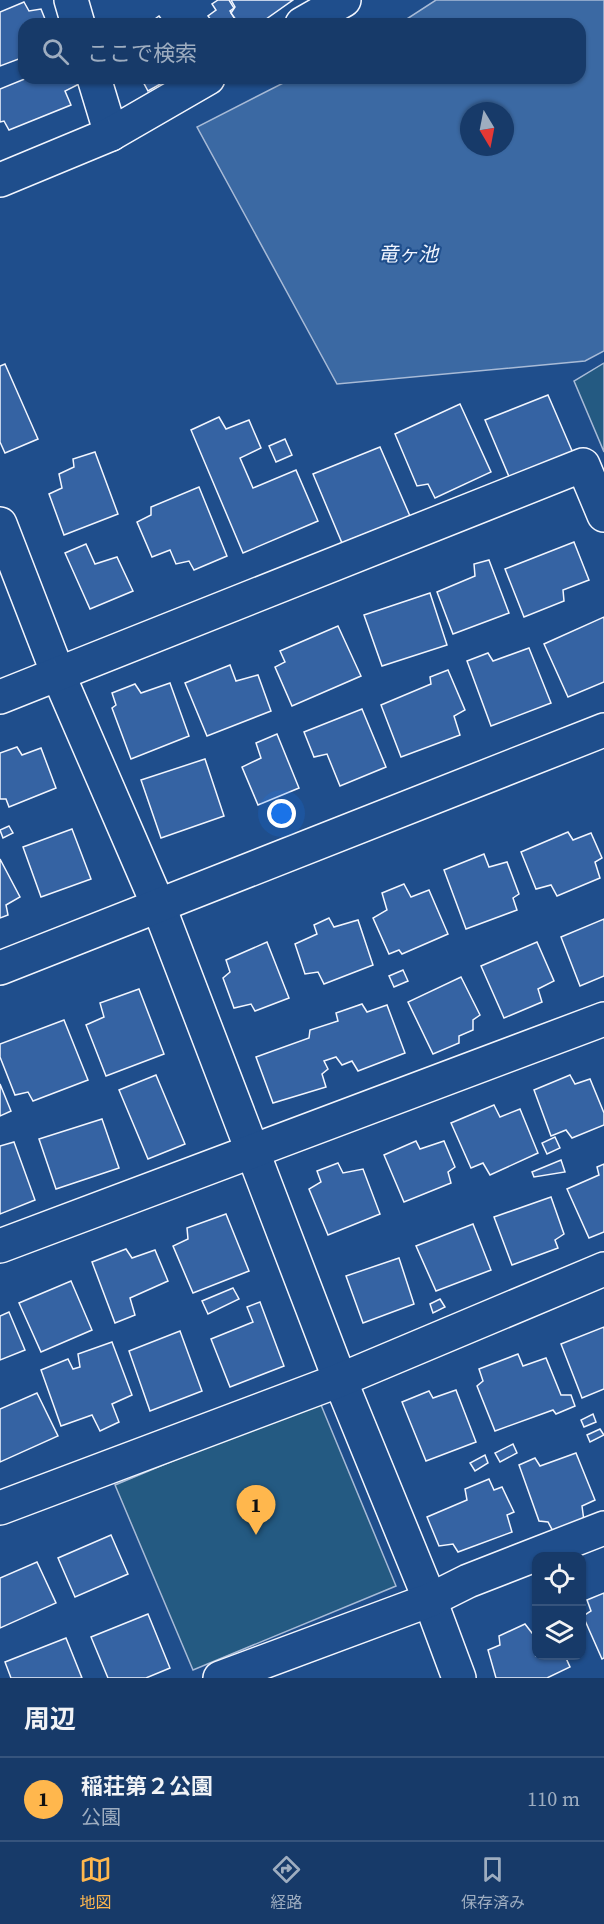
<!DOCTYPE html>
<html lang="ja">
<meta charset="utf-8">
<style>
:root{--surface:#173a69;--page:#244571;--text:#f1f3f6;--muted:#9eadc0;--line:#36547d;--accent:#ffb74d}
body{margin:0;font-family:"Source Serif 4","Noto Sans JP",serif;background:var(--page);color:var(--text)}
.controls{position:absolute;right:18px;bottom:18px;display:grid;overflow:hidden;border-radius:12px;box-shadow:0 2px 4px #0004}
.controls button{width:54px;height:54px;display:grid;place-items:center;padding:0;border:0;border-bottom:2px solid var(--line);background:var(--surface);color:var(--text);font:30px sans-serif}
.compass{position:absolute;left:460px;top:102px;width:54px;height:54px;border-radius:50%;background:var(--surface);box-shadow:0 2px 4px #0004;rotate:170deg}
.you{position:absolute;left:282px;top:814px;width:21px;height:21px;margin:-15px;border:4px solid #fff;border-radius:50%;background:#1a73e8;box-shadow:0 0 0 9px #1a73e833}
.badge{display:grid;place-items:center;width:39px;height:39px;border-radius:50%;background:var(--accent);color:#111;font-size:20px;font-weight:700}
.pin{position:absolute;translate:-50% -50px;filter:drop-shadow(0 2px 3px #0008)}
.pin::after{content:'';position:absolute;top:32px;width:21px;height:18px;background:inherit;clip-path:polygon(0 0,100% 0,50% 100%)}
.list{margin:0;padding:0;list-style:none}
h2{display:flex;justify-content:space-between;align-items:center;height:78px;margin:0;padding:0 24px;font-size:26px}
h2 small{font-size:20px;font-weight:400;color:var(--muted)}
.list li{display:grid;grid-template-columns:39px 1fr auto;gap:18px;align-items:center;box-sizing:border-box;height:84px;padding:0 24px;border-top:2px solid var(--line)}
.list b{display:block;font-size:22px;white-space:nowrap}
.list p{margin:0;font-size:20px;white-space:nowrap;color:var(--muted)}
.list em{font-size:20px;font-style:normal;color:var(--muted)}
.icon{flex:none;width:33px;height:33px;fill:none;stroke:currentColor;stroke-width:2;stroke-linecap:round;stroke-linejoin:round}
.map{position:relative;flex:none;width:604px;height:1678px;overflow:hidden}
.search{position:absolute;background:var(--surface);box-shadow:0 2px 4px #0004;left:18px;right:18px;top:18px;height:66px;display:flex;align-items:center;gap:15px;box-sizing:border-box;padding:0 21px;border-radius:18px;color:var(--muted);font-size:22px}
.sheet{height:162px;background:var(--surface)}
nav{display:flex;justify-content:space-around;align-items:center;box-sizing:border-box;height:84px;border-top:2px solid var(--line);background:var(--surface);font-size:16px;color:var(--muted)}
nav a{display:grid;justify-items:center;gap:3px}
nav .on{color:var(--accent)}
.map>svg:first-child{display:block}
</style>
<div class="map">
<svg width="604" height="1678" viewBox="0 0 604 1678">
<rect width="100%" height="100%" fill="#1f4e8c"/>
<!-- green -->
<g fill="#245a82" stroke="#a8bbd7" stroke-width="1.5">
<polygon points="604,363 604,452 574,381"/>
<polygon points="319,1400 396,1586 193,1670 115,1485"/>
</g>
<!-- water -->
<path fill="#3b69a3" stroke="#a8bbd7" stroke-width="1.5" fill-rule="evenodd" d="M436 0H604V351L585 361 337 384 197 127 293 78H580V24H399ZM469 111H505V147H469Z"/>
<!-- building -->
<g fill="#3563a3" stroke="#f2f6ff" stroke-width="1.5">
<polygon points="218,0 229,0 234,8 230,11 238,24 214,24 208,16 216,10 212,4"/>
<polygon points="231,0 293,0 259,24 239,24 231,13 235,7"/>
<polygon points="24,2 29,11 41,9 47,24 24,24 24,57 0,66 0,12"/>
<polygon points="159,16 165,24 148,24"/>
<polygon points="27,78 77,78 79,84 65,91 71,105 9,130 4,121 0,122 0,89"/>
<polygon points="141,78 171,78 148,91"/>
<polygon points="5,364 38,439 5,453 0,442 0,366"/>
<polygon points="548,395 573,453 510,479 485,420"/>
<polygon points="460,404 491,472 435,498 428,484 417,486 395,434"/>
<polygon points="219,417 226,429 249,420 261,448 240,458 253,488 296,470 318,521 243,553 191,430"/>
<polygon points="285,439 292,455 276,462 269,446"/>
<polygon points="380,447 410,516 342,543 313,474"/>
<polygon points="95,452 118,514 64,535 49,494 62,488 59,474 74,467 73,459"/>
<polygon points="199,487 227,556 194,570 189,561 176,564 170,550 152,557 137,522 151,515 151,507"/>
<polygon points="574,542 589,580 563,590 564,601 524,617 505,569"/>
<polygon points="86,544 95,564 117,557 133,591 90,609 65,553"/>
<polygon points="489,560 509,613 453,634 437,592 475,576 474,564"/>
<polygon points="430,593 447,645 382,666 364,615"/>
<polygon points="604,617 604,682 568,697 544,644"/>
<polygon points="338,626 361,676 292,706 275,667 285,662 280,651"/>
<polygon points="529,648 551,703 491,726 467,661 488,653 493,661"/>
<polygon points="230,665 236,681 258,675 271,711 207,736 185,683"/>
<polygon points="448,670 465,710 454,716 460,735 401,757 381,705 431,684 430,677"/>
<polygon points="170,683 189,736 131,759 112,708 116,705 112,693 135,684 141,693"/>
<polygon points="362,709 386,767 340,786 327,754 314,757 304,732"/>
<polygon points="277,734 299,788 258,805 242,767 261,758 256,743"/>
<polygon points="17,747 22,755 41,748 56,788 9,807 6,799 0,799 0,753"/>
<polygon points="205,759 224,816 161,838 141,780"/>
<polygon points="9,826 13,833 3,838 0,830"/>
<polygon points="72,829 91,879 41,897 23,847"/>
<polygon points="568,832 573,840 591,833 602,858 595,862 600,878 557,896 551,885 536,889 521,852"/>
<polygon points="484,854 489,867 507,862 519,894 513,898 517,910 466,929 444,870"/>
<polygon points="0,859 20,897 6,905 8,915 0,918"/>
<polygon points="404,884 411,897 429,890 448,934 402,954 399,950 389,954 373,918 387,910 382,893"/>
<polygon points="329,918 334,927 358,920 373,965 324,984 318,972 305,974 295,944 317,934 314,925"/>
<polygon points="604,919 604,976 580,986 561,937"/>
<polygon points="267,942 289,998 255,1011 251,1004 234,1008 223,978 230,972 226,960"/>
<polygon points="537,942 554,981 538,989 542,1002 504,1018 481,966"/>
<polygon points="403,970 408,981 394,987 389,976"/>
<polygon points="461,977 480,1015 473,1020 473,1030 459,1036 459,1043 433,1054 408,1002"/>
<polygon points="139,989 164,1054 106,1076 86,1025 104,1017 100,1003"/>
<polygon points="362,1004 367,1012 387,1005 405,1053 358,1071 352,1061 342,1065 336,1057 324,1061 328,1069 322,1074 326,1087 273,1103 256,1057 309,1038 310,1030 338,1021 336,1013"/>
<polygon points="64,1020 88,1080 33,1101 28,1092 15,1095 0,1057 0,1044"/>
<polygon points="156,1075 185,1144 148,1159 119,1090"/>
<polygon points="570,1075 575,1084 590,1079 604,1113 604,1125 572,1138 566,1130 551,1136 534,1090"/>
<polygon points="0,1084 11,1111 0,1116"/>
<polygon points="494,1105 500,1117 520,1109 538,1153 490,1175 483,1163 471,1168 451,1123"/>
<polygon points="102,1119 119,1168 56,1189 39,1139"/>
<polygon points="555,1137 560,1148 547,1154 542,1143"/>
<polygon points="416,1141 420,1149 444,1141 455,1167 448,1172 451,1183 404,1202 384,1155"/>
<polygon points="14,1142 35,1200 0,1214 0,1146"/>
<polygon points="561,1160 565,1172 534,1177 532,1172"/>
<polygon points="338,1163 343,1173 363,1169 380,1214 328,1235 309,1189 321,1182 317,1171"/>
<polygon points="604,1164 604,1232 589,1238 567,1189 599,1175 597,1167"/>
<polygon points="551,1197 564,1234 555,1240 558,1248 512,1265 494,1217"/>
<polygon points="226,1214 249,1271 193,1293 173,1246 188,1239 187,1228"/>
<polygon points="473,1224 491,1270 436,1291 416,1246"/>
<polygon points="126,1249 132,1258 155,1250 168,1281 130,1298 135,1315 115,1323 92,1262"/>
<polygon points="399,1258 414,1304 363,1323 346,1276"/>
<polygon points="71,1281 92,1330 41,1352 19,1303"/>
<polygon points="233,1288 239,1299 208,1314 202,1301"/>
<polygon points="440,1299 445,1307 433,1313 430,1304"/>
<polygon points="260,1302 284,1366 230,1387 211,1339 253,1322 247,1307"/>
<polygon points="9,1312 25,1350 0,1360 0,1316"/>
<polygon points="604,1327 604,1389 582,1398 561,1344"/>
<polygon points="180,1331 202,1391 150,1411 129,1351"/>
<polygon points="112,1342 132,1395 112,1404 119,1422 100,1431 92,1415 61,1426 41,1370 68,1359 73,1369 80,1367 78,1354"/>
<polygon points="518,1354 523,1366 546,1358 561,1395 571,1395 575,1406 556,1414 553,1410 495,1431 477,1386 483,1381 479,1369"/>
<polygon points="456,1390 476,1442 426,1461 402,1402 429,1391 433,1398"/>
<polygon points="37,1393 58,1436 0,1462 0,1409"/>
<polygon points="593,1414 596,1422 584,1427 581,1420"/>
<polygon points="600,1429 604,1435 590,1442 587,1435"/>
<polygon points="513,1444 517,1453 500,1462 495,1453"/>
<polygon points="576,1453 595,1500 582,1506 584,1521 554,1533 548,1522 539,1521 519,1465 535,1458 540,1466"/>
<polygon points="485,1455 488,1463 475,1471 470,1463"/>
<polygon points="489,1479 494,1490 502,1487 514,1512 507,1515 512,1532 458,1552 453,1544 439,1546 427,1517 467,1500 465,1489"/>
<polygon points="111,1535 128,1574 75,1597 58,1558"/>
<polygon points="37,1562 56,1603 0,1628 0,1578"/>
<polygon points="604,1593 604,1658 602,1659 583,1616 591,1611 587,1600"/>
<polygon points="148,1614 170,1668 146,1678 108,1678 91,1637"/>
<polygon points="525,1624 532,1633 536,1631 536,1656 565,1656 570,1667 547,1678 496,1678 488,1650 500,1645 499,1636"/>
<polygon points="66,1638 82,1678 11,1678 5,1662"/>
</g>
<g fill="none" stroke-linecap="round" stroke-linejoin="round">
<defs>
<g id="minor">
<polyline points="71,0 78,24"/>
<polyline points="302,24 344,0"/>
<polyline points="94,78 111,134"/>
<polyline points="0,180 111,134 208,78"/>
<polyline points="0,524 58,674 159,907 340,1380 430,1600 459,1678"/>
<polyline points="0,697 583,465 604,515"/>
<polyline points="0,968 604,730"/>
<polyline points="0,1246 604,1019"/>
<polyline points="0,1508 340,1380 604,1269"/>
<polyline points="220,1678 430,1600 468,1581 604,1528"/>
</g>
</defs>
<!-- minor casing -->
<use href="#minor" stroke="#f2f6ff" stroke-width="36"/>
<!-- minor -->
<use href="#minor" stroke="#1f4e8c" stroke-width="33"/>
</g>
<g text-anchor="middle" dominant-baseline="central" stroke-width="4.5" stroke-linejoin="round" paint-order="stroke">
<!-- water labels -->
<g font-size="20" font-style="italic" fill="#f2f6ff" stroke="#1f4e8c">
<text x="408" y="254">竜ヶ池</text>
</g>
</g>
</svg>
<div class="controls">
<button><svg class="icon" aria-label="locate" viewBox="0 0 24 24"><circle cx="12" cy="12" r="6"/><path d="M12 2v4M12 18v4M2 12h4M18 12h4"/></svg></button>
<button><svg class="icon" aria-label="layers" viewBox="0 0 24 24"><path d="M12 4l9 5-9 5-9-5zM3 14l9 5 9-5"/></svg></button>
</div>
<svg class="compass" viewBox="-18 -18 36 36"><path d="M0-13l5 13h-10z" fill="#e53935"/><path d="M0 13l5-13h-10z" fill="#9eadc0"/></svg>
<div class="you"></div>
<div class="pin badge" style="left:256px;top:1535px">1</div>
<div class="search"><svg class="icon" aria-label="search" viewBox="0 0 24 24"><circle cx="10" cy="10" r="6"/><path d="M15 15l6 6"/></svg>ここで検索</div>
</div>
<section class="sheet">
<h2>周辺<small></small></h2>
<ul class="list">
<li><span class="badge">1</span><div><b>稲荘第２公園</b><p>公園</p></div><em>110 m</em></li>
</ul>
</section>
<nav>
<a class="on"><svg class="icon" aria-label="map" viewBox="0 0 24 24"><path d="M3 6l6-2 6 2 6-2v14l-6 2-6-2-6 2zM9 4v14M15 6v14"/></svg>地図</a>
<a><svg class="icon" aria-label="directions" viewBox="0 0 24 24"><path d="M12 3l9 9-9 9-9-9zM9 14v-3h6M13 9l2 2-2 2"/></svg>経路</a>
<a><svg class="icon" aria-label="saved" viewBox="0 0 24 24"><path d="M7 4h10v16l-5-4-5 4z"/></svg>保存済み</a>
</nav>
